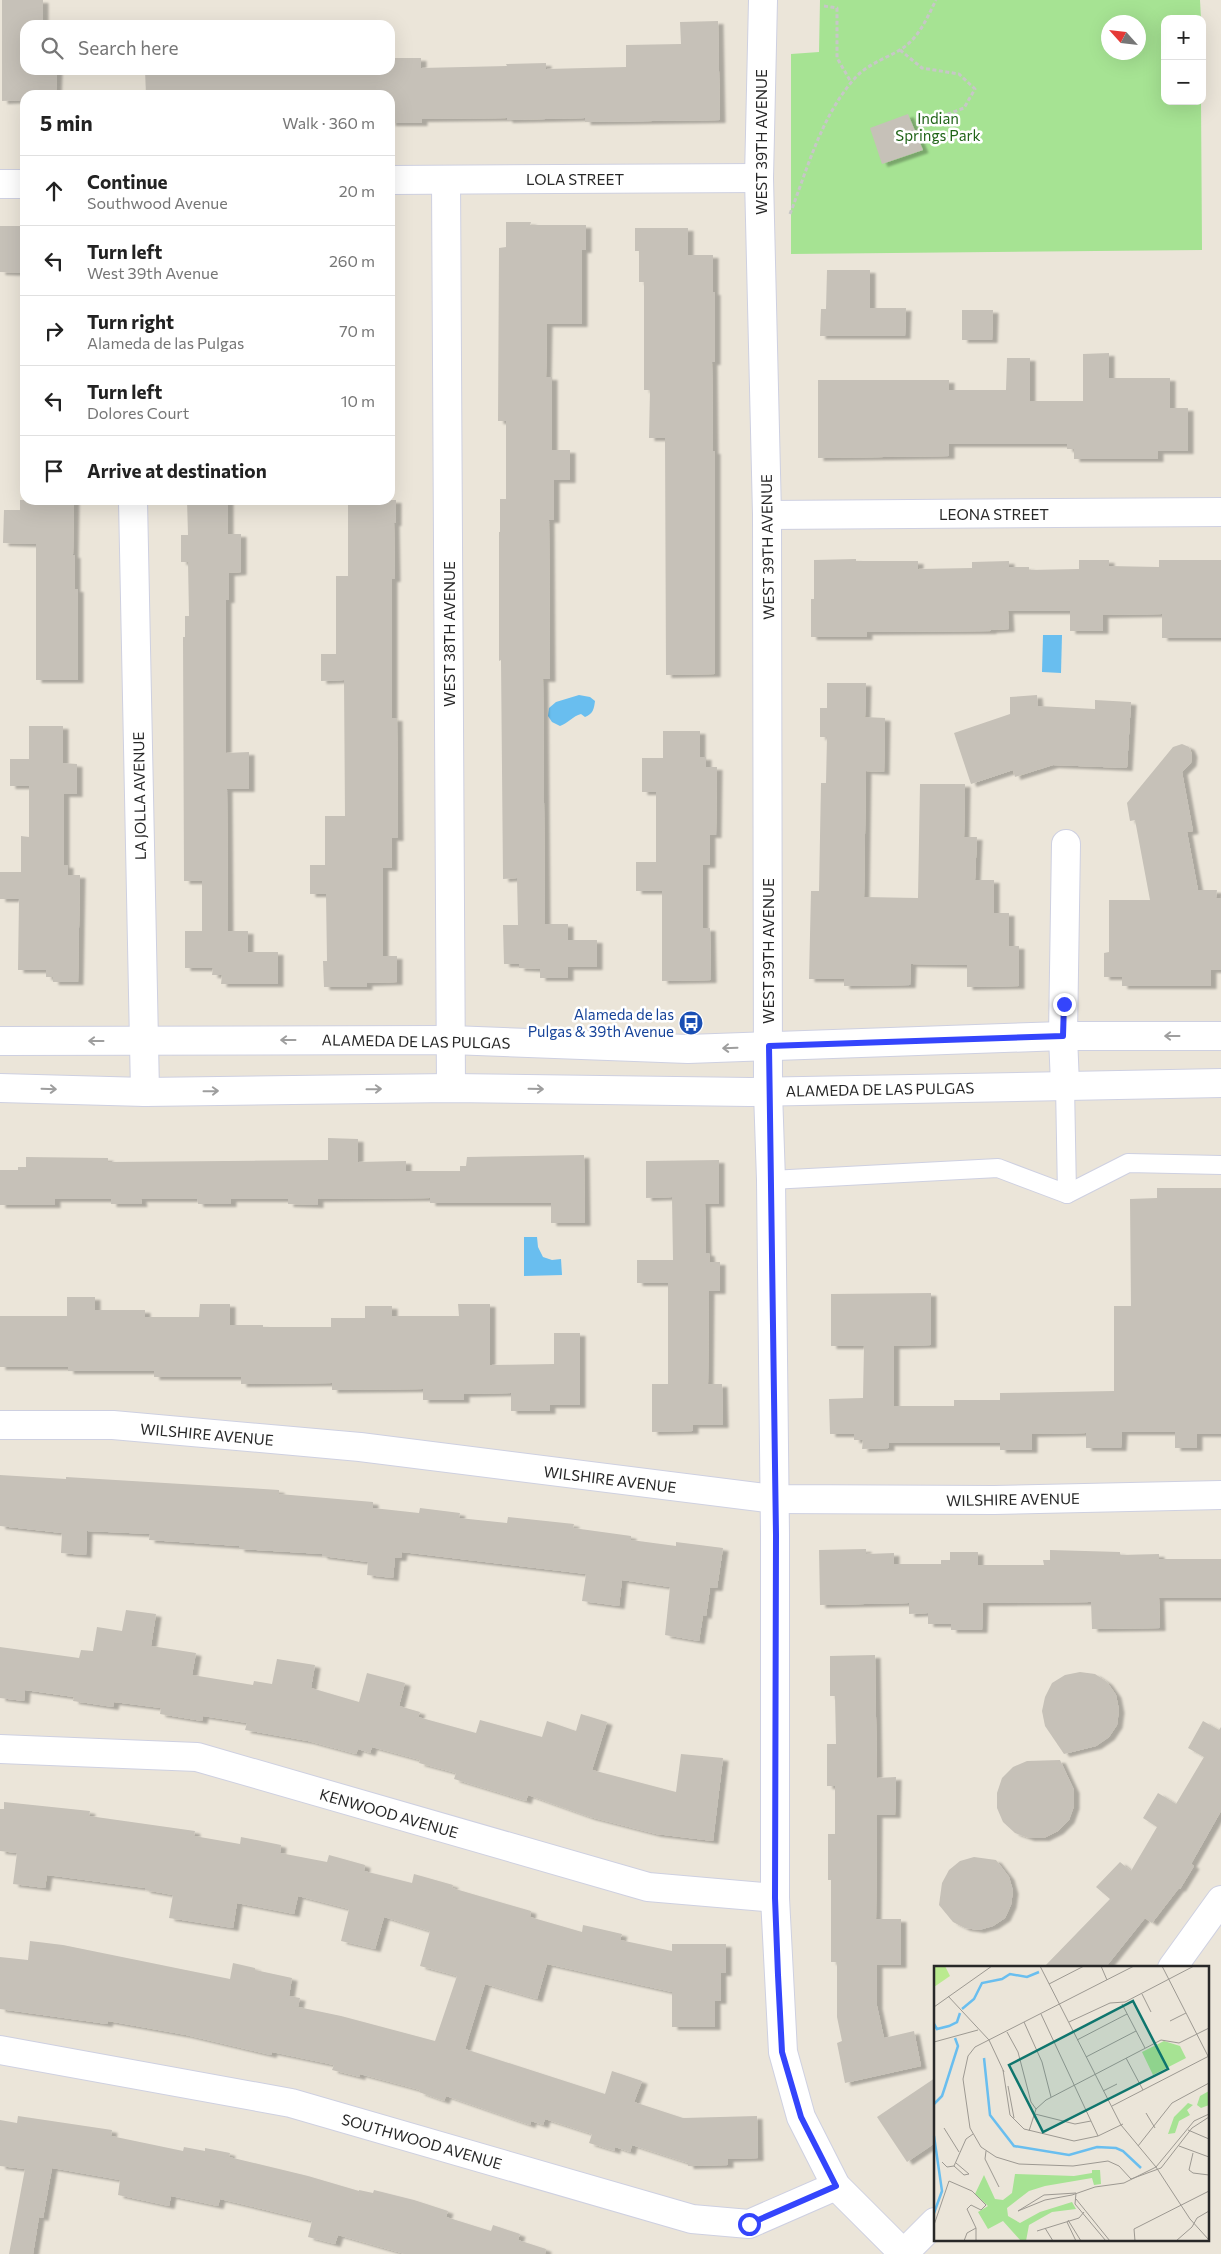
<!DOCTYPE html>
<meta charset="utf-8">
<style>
:root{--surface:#fff;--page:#f6f6f6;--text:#222;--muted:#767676;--line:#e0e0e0}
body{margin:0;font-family:Commissioner,sans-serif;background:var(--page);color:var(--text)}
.controls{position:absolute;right:15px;top:15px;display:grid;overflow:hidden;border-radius:10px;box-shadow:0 5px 20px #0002}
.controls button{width:45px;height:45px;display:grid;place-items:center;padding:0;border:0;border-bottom:1px solid var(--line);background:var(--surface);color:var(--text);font:25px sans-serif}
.compass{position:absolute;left:1101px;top:15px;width:45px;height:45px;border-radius:50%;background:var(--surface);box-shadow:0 5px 20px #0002;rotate:297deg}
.stop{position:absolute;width:15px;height:15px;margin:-11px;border:4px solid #3445fc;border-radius:50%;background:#fff}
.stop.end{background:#3445fc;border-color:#fff;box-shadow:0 1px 5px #0008}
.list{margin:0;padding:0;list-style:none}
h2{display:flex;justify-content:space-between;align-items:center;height:65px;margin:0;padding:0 20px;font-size:21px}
h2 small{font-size:16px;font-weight:400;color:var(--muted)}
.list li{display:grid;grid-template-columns:32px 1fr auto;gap:15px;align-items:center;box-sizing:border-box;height:70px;padding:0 20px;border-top:1px solid var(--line)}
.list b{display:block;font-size:19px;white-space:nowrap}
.list p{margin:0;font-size:16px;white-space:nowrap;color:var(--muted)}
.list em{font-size:16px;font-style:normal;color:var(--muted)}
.icon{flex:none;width:28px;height:28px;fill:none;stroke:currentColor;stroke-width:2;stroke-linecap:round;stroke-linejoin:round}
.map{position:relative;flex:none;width:1221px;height:2254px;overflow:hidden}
.search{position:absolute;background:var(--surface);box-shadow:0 5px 20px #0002;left:20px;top:20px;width:375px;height:55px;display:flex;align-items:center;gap:12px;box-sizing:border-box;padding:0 18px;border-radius:15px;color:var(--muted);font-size:19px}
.panel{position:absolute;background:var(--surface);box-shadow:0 5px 20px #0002;left:20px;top:90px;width:375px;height:415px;border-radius:15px}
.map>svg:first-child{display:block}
</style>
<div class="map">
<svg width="1221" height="2254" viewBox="0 0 1221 2254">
<defs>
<filter id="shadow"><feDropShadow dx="5.5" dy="3" stdDeviation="1" flood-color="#0004"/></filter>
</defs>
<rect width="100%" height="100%" fill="#ebe5d9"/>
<!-- green -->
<path fill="#a6e393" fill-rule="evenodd" d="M820 0H1200L1201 19H1165V101H1201L1202 250 791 254V54L819 52ZM1108 22H1138V52H1108Z"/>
<!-- water -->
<g fill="#69beef">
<polygon points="1043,635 1062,635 1061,673 1042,672"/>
<path d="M579 695 590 697 595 701C594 709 593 714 585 717L581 714C573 716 568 723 560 726L552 722 548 716 549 708 556 702Z"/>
<polygon points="524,1237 537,1237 538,1247 543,1257 552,1260 561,1259 562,1275 524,1276"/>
</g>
<!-- building -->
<g fill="#c6c1b8" filter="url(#shadow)">
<polygon points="2,0 43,0 43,25 25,25 25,70 57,70 56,95 25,95 25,100 2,101"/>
<polygon points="718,21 720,120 585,122 585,118 507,120 507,118 422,119 422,123 390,123 390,95 146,95 145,70 390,70 390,58 421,58 421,68 507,66 506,64 546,63 546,69 626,67 626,45 681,44 680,22"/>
<polygon points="908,114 923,150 882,164 870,128"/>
<polygon points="506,222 531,222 530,225 586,225 586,250 582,250 582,324 547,324 546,377 552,377 552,450 570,450 570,480 554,480 554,520 549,520 550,679 543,679 545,924 568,924 568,940 597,940 597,967 568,967 568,978 540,978 540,969 519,968 519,964 504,964 503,925 518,925 517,878 503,879 501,660 499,661 499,532 500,532 500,499 506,499 506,421 498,421 499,248 506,247"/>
<polygon points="0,226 25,226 25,273 0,272"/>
<polygon points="635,228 688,228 688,255 713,255 713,292 715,292 715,362 712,362 713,451 715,451 715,674 666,675 665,438 649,438 650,390 644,390 644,282 639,282 639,251 635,251"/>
<polygon points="827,270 870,270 870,308 906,308 905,336 820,336 821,309 826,309"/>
<polygon points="962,310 993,310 992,340 962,340"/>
<polygon points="1109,353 1109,378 1170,378 1170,408 1188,408 1188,451 1158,451 1158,459 1074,459 1074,449 1067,449 1067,444 949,444 949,456 818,458 818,380 949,380 949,390 1006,390 1007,358 1030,358 1030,401 1083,401 1083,354"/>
<polygon points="20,500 74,500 73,555 75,555 75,589 78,589 78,680 36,680 36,544 3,543 4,510 20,510"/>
<polygon points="187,500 228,500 228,534 241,534 241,572 229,573 229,600 226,600 226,753 249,752 249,789 227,789 228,931 248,931 248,952 278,952 278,984 221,984 222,975 212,975 213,968 185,968 185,931 202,931 202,881 184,881 183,637 185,637 185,616 189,616 188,562 181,562 181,535 188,535"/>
<polygon points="348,500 396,500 396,523 394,523 395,579 392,579 392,718 397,718 398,838 392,838 392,868 383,868 383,956 397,956 397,982 367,983 367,987 324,987 323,961 327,961 326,894 310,894 310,865 325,865 325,816 345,816 344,680 321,681 321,654 336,654 336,576 348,576"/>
<polygon points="856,559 856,561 918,561 918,569 972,568 972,562 1009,561 1009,567 1029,567 1029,570 1079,569 1079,560 1109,560 1109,566 1159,567 1159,560 1221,560 1221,638 1162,638 1162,614 1103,615 1103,631 1070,631 1070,611 1008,611 1009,629 991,630 991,631 867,632 867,637 811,637 811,599 814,599 814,560"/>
<polygon points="827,683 866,683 865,717 885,718 884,772 866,771 864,897 918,898 920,784 965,784 964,837 977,837 975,880 994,880 994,913 1009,913 1009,946 1019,946 1019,986 967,987 967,965 911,964 910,985 844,986 844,979 809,979 811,891 819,891 821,783 826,783 827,737 820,737 820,708 827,708"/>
<polygon points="1037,695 1038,706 1095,709 1095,700 1131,702 1127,768 1053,765 1015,777 1013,770 971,784 954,733 1010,714 1010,697"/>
<polygon points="29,726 63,726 63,763 77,764 77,794 64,794 64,865 68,865 68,875 80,875 78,982 53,982 53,977 46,977 46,970 18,970 19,899 0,899 0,872 21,872 21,836 29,837 29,786 10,786 10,759 29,759"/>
<polygon points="663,731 700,731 700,757 706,757 706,767 717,767 716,835 710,835 710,865 703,865 703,928 710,928 711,980 662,981 662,891 636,891 636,862 656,862 656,792 642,792 642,758 663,758"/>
<polygon points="1182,744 1189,747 1192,754 1191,763 1182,772 1193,831 1187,832 1198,890 1217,890 1216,898 1221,898 1221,970 1211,970 1211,986 1122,986 1122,977 1104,977 1104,953 1109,952 1109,900 1150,900 1135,820 1130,821 1127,803 1173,747"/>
<polygon points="328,1138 358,1139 358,1162 406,1161 406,1171 460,1171 460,1166 466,1166 467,1157 584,1155 585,1223 551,1223 551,1203 430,1203 430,1198 318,1199 318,1205 288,1204 288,1199 231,1199 231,1204 198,1204 197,1199 141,1199 142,1204 111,1204 111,1199 55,1199 55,1205 0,1205 0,1170 18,1170 18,1167 26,1167 26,1157 108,1158 108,1162 328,1160"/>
<polygon points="719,1160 719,1204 705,1204 706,1253 709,1253 710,1262 720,1262 720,1291 709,1291 708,1384 722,1384 723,1425 693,1425 693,1431 652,1432 652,1384 668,1384 668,1283 637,1283 637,1260 673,1260 672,1197 646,1198 646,1161"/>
<polygon points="1157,1188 1221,1188 1221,1434 1197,1434 1197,1448 1175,1448 1175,1432 1122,1432 1121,1448 1086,1448 1086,1433 1032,1434 1032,1450 1000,1450 1000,1443 889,1443 889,1448 862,1449 863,1440 854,1440 854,1434 830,1434 829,1399 863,1398 864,1346 831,1346 831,1294 931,1293 931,1345 894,1346 894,1406 954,1406 954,1400 1000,1400 1000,1393 1114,1391 1114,1306 1131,1306 1130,1199 1157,1198"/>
<polygon points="67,1297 95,1297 95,1310 145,1310 145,1317 199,1317 200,1304 230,1304 230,1325 263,1325 263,1327 331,1327 331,1318 365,1318 365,1306 392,1306 392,1316 459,1316 458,1304 490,1304 490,1365 554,1364 554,1333 580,1333 580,1405 550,1405 550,1411 511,1411 511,1393 464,1394 464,1400 423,1400 423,1389 332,1390 332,1383 241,1384 241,1377 154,1377 154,1371 68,1371 68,1367 0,1367 0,1316 67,1316"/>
<polygon points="0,1475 66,1479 66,1477 279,1490 279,1494 373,1502 373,1508 419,1513 420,1508 460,1513 459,1518 507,1523 508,1517 574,1524 573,1528 631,1536 631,1540 676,1546 676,1542 723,1548 717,1588 710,1588 706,1616 703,1615 699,1641 665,1635 670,1587 622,1580 619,1606 582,1601 586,1574 402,1552 401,1558 395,1558 393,1578 367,1575 368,1562 322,1556 322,1554 239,1549 239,1546 149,1540 150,1534 87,1531 86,1555 61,1553 62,1533 0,1526"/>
<polygon points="866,1549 866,1554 894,1553 894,1564 941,1564 941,1560 950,1560 950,1552 978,1552 978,1565 1044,1565 1043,1560 1050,1560 1050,1550 1120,1552 1120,1555 1159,1554 1159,1559 1221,1559 1221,1598 1159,1598 1160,1628 1092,1629 1091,1602 983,1603 982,1630 951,1630 951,1624 928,1624 928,1613 909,1614 909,1603 820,1605 819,1550"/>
<polygon points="126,1610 156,1614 151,1646 196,1653 192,1675 253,1685 254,1681 272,1684 277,1659 315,1665 311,1688 359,1702 367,1673 405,1683 399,1706 420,1712 418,1717 476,1733 480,1720 542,1737 547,1721 576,1731 581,1714 607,1722 592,1770 676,1792 681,1754 723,1758 713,1841 656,1834 590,1817 528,1795 526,1801 454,1779 456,1773 419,1763 420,1760 372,1747 370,1753 358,1749 356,1754 308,1741 245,1730 247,1723 203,1716 202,1721 160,1714 161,1708 114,1702 113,1707 73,1701 74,1697 25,1690 24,1701 0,1698 0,1647 79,1658 81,1650 93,1651 97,1627 122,1631"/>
<polygon points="875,1655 877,1778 896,1777 895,1815 877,1815 876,1919 901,1919 901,1965 877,1965 877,2006 884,2038 914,2031 921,2066 845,2083 837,2043 842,2041 837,2017 837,1962 831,1962 831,1880 828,1880 828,1834 835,1834 835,1786 827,1786 827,1744 836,1744 835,1696 830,1696 830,1656"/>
<polygon points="1080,1672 1095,1674 1107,1682 1116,1695 1119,1710 1117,1725 1109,1737 1096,1746 1064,1754 1045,1726 1042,1711 1045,1697 1052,1683 1065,1675"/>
<polygon points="1203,1721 1219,1730 1221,1727 1221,1811 1191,1864 1194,1866 1180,1889 1179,1888 1152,1923 1145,1918 1105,1968 1043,1968 1110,1899 1096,1887 1120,1862 1131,1871 1157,1827 1143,1818 1158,1793 1176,1804 1204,1757 1188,1748"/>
<polygon points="1060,1760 1074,1790 1074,1806 1069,1820 1058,1831 1044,1838 1029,1838 1015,1833 1003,1822 997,1808 997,1793 1002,1778 1013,1767 1027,1761"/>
<polygon points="4,1802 90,1811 89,1816 195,1831 194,1836 240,1844 241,1837 281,1845 280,1853 327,1862 329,1855 365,1865 364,1871 412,1883 414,1874 453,1885 452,1888 531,1911 530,1917 582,1932 583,1925 622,1934 620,1940 672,1951 672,1944 726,1944 726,1973 721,1973 721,2001 715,2001 715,2027 672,2027 672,1992 547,1964 537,1999 485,1984 465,2049 605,2094 612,2071 642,2081 634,2102 683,2118 757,2116 758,2158 728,2159 728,2165 688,2166 688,2163 632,2145 630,2152 615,2147 615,2151 589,2143 592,2134 545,2119 543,2125 531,2121 530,2125 446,2096 444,2101 419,2092 420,2090 360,2074 360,2077 332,2070 334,2065 272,2052 271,2055 186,2035 108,2021 107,2024 0,2009 0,1957 28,1960 30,1941 63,1945 230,1979 233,1963 255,1968 255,1970 292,1978 289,1996 300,1998 298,2007 341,2016 435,2041 457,1976 420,1966 430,1931 384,1917 375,1949 341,1941 349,1909 298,1896 294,1914 237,1903 233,1928 169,1918 173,1895 145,1890 145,1888 47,1875 45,1888 13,1884 17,1853 0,1851 0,1809 4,1809"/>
<polygon points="974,1857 996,1860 1009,1877 1013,1891 1011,1905 1005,1918 993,1926 979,1930 965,1928 953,1922 939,1905 942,1883 949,1870 960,1861"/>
<polygon points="935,2078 935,2143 907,2162 877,2117"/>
<polygon points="18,2116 112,2130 111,2136 183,2151 184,2147 205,2151 205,2148 230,2153 229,2157 308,2176 359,2191 359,2190 373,2193 374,2190 414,2200 448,2211 446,2217 491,2231 493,2225 520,2234 518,2240 546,2249 545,2254 405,2254 338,2235 335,2244 308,2237 312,2221 220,2199 218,2206 171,2196 169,2206 118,2195 120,2180 52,2168 43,2218 39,2217 33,2254 9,2254 25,2169 0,2166 0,2120 17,2123"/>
</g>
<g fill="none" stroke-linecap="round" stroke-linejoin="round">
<defs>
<g id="service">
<polyline points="771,1180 998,1168 1067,1194 1065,1085"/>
<polyline points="1067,1194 1128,1163 1221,1165"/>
</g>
<g id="minor">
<polyline points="763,0 759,178 767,515 768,1092 771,1180 775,1535 775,1898 783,2052 801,2117 836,2186 904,2254"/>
<polyline points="390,180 759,178"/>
<polyline points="446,180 451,1088"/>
<polyline points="0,184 25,184"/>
<polyline points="133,500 145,1092"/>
<polyline points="767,515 1221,512"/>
<polyline points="1065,1085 1063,1036 1066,844"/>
<polyline points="0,1425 113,1425 360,1447 774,1499 994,1500 1221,1495"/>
<polyline points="0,1749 197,1757 648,1887 775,1898"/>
<polyline points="1172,1968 1221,1900"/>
<polyline points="0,2050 291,2103 692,2219 749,2224 836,2186"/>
<polyline points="903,2254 935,2222"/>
</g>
<g id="secondary">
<polyline points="0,1041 451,1040 688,1049 1063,1036 1221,1036"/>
<polyline points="0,1088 145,1092 451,1088 750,1092 1221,1083"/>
</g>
</defs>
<!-- service casing -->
<use href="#service" stroke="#ced0e1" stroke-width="20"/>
<!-- minor casing -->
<use href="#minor" stroke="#ced0e1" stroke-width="30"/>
<!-- secondary casing -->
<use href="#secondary" stroke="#ced0e1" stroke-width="30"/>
<!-- path -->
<g stroke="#c7c7c7" stroke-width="3" stroke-dasharray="4 2.5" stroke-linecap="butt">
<polyline points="824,6 837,8 837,58 851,82"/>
<polyline points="900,50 922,68 959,74 975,89 964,108 940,117 915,132"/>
<path d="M790 214C808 167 822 114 856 77 867 65 884 59 898 51 918 40 926 20 936 0"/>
</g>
<!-- service -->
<use href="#service" stroke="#fff" stroke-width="18"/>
<!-- minor -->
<use href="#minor" stroke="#fff" stroke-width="28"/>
<!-- secondary -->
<use href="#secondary" stroke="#fff" stroke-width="28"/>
</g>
<!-- one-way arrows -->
<defs><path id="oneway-shaft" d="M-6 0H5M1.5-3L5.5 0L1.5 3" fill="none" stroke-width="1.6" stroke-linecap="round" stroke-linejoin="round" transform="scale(1.25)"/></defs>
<g stroke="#9e9e9e">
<use href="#oneway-shaft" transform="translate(1172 1036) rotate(180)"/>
<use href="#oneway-shaft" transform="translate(288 1040) rotate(180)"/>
<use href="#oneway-shaft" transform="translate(96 1041) rotate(180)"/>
<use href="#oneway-shaft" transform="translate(730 1048) rotate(178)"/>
<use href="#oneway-shaft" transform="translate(49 1089) rotate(2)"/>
<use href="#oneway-shaft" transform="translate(374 1089) rotate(-1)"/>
<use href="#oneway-shaft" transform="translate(536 1089) rotate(1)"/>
<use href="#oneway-shaft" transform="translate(211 1091) rotate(-1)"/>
</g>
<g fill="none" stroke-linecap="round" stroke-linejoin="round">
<!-- route -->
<polyline stroke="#3445fc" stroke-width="6" points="749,2224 836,2186 801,2117 782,2052 778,1975 775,1898 776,1535 769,1046 1063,1036 1064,1004"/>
</g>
<!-- icons -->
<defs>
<symbol id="bus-disc" viewBox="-11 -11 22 22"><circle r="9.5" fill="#1a4fb4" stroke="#fff"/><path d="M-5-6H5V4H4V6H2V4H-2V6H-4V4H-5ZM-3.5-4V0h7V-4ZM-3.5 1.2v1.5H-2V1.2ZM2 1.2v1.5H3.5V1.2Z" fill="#fff"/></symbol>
</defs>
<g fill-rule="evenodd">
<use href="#bus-disc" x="677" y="1009" width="28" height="28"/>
</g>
<g text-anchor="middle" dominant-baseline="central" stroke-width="5" stroke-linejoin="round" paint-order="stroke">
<!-- park labels -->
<g font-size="15" fill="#206418" stroke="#fff">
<text x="938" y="118">Indian<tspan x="938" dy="17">Springs Park</tspan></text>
</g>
<!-- street labels -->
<g font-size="15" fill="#282828" stroke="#fff">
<text transform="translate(761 142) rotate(-90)">WEST 39TH AVENUE</text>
<text x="575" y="179">LOLA STREET</text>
<text x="994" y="514">LEONA STREET</text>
<text transform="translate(767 547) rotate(-91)">WEST 39TH AVENUE</text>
<text transform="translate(449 634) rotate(-90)">WEST 38TH AVENUE</text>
<text transform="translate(139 796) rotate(-91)">LA JOLLA AVENUE</text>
<text transform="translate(768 951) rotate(-90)">WEST 39TH AVENUE</text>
<text transform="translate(416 1041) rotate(1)">ALAMEDA DE LAS PULGAS</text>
<text transform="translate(880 1089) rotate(-1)">ALAMEDA DE LAS PULGAS</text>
<text transform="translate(207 1434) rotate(5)">WILSHIRE AVENUE</text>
<text transform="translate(610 1479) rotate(7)">WILSHIRE AVENUE</text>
<text transform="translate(1013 1499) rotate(-1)">WILSHIRE AVENUE</text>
<text transform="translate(389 1813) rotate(16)">KENWOOD AVENUE</text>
<text transform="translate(422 2141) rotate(16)">SOUTHWOOD AVENUE</text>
</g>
<!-- transit labels -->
<g font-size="15" fill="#164399" stroke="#fff" text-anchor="end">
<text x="674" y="1014">Alameda de las<tspan x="674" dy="17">Pulgas &amp; 39th Avenue</tspan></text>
</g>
</g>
<!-- overview -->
<g transform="translate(934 1966)">
<rect width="275" height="275" fill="#ebe5d9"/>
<path d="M230 75 246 80 252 92 219 109 208 86ZM275 125V139L267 142 263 139 266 130ZM254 137 259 139 253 144 256 149 245 155 241 167 234 168 240 151ZM158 204H166L167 218 160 219 158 212 111 220 95 225 73 242 74 250 86 257 106 246 138 236 142 243 118 246 95 259 92 275H87L69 255 54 263 44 246 54 240 41 228 50 209 61 233 69 234 78 227 81 208 140 210 158 207Z" fill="#a6e393"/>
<path d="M0 0H11L16 10 0 21Z" fill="#baea8f"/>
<path fill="none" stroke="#69beef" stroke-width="2.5" d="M28 43 40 33 48 17 68 13 76 8 93 11 105 6M0 58 3 63 15 60 23 56 26 47M50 92 56 149 80 180 135 189 163 181 182 182 189 185 207 202M0 138 8 130 11 121 24 80 21 72M0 170 8 225 0 247"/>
<path fill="none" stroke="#9d9992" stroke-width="1" d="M106 0 187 159 222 201 256 253 275 274M167 0 173 14M228 0 275 92M115 18 150 0M208 28 217 46M14 30 55 74 70 106M188 38 211 82M0 41 58 0M107 48 164 170M236 55 252 47M90 56 108 96 117 131M135 56 176 37 191 36 260 0M73 66 84 86 97 136 102 143M143 74 193 48M0 76 44 64M152 91 202 65M192 92 209 124M69 104 76 149 90 163 140 175 164 170 189 158M74 120 80 152M169 125 183 118M178 140 275 90M212 147 221 162M101 148 141 158 157 155M10 162 25 186M254 164 275 173M95 165 102 143 112 134 227 74 245 77 275 62M204 180 238 137 275 117M245 180 275 191M52 185 51 193 65 221M259 187 255 204 259 207 275 209M8 196 13 201 20 200 32 173 39 168M20 200 30 209 35 208 22 197M197 213 185 200 174 195 139 200 85 198 62 191 47 181 36 162 29 113 34 90 41 81 200 0M197 213 227 202 258 162 275 151M142 227 110 229 84 245 111 234 138 229 161 221 190 217 222 201 260 155 275 148M142 227 141 238 172 275M142 233 176 275M134 254 147 275M133 256 142 275M0 259 15 215 38 225 52 239 47 244 37 239 33 243 42 262V275M111 262 119 275M103 265 145 252 150 246M30 275 33 267 42 262M201 275 200 263 275 225M242 275 258 261 263 252 275 245"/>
<path fill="#0f766e" fill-opacity="0.15" stroke="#0f766e" stroke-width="2.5" d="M199 35 234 103 109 166 75 99Z"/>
<rect width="275" height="275" fill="none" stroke="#282828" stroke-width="2.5"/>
</g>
</svg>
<div class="controls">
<button>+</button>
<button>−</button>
</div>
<svg class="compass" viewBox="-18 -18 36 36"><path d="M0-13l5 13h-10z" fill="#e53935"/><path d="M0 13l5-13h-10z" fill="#767676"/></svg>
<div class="stop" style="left:749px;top:2224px"></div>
<div class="stop end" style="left:1064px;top:1004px"></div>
<div class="search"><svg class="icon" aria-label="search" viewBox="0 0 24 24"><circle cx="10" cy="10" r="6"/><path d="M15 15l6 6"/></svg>Search here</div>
<section class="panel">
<h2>5 min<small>Walk · 360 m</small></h2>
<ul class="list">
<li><svg class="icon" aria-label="ahead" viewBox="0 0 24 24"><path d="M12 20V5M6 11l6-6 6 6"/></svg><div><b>Continue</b><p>Southwood Avenue</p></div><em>20 m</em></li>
<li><svg class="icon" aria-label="left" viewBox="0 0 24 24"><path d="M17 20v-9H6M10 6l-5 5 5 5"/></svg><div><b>Turn left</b><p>West 39th Avenue</p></div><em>260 m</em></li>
<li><svg class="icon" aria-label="right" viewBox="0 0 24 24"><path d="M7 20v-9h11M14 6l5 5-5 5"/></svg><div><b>Turn right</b><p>Alameda de las Pulgas</p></div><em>70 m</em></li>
<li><svg class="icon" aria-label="left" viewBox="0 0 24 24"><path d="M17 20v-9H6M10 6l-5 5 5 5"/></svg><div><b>Turn left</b><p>Dolores Court</p></div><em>10 m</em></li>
<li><svg class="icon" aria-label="arrive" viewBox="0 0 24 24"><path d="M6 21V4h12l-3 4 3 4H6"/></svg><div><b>Arrive at destination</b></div></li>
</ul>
</section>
</div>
